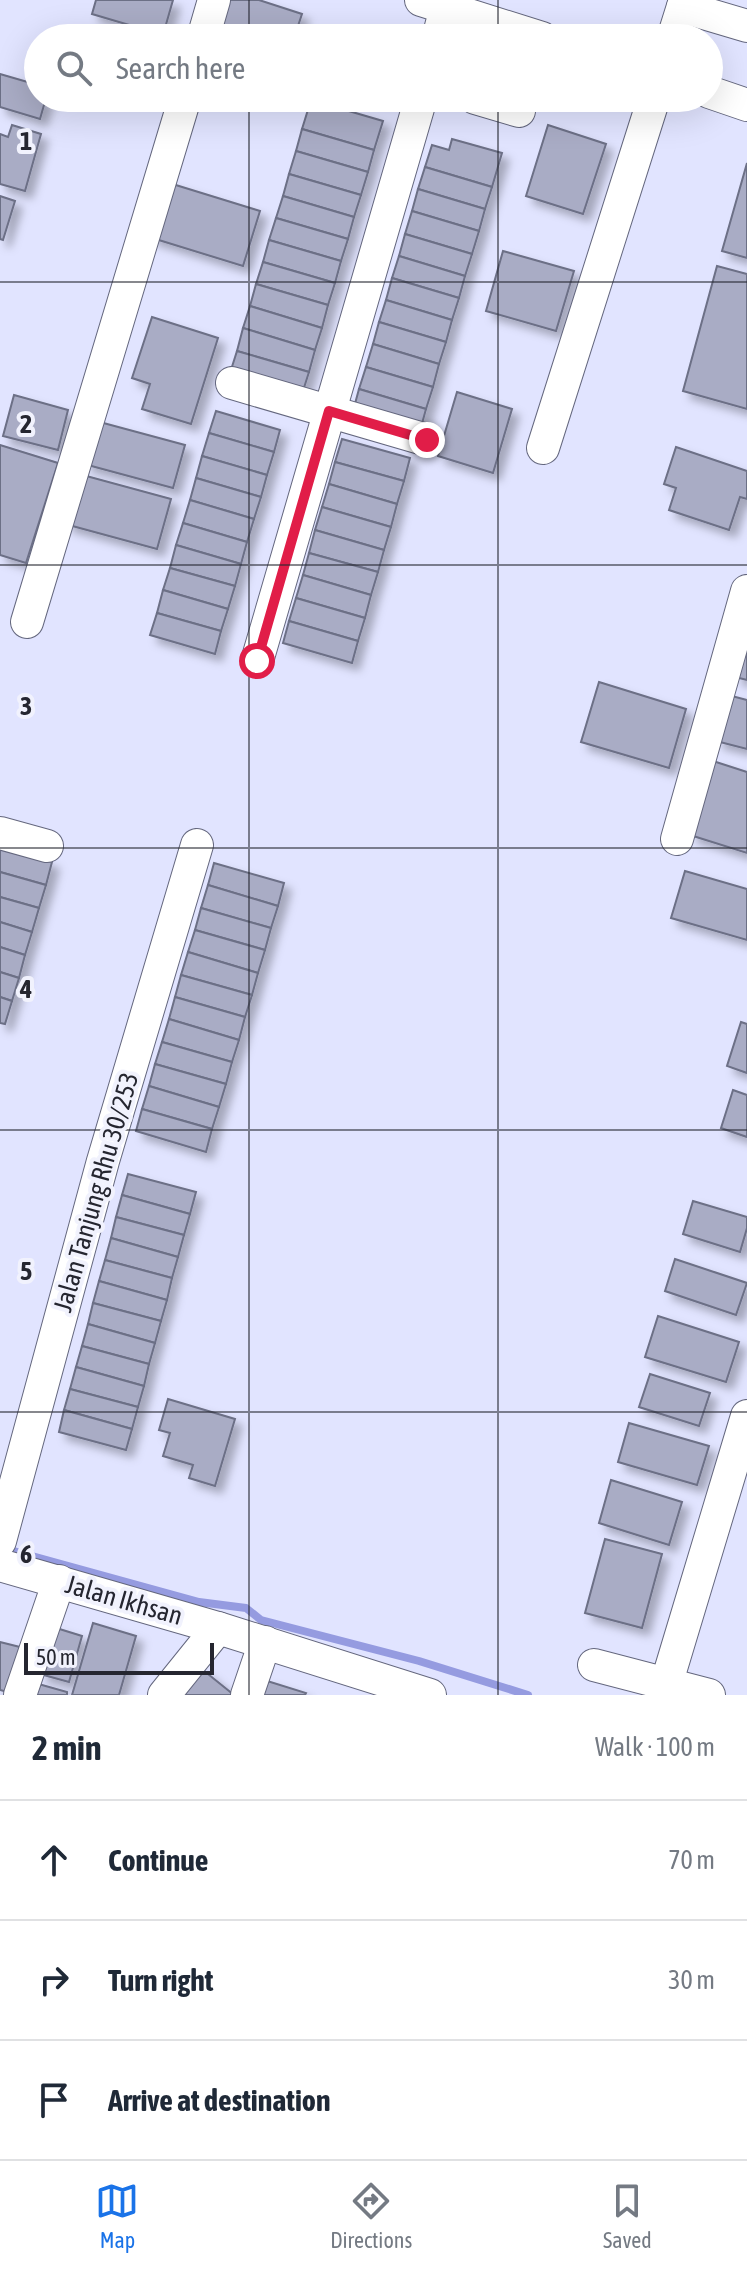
<!DOCTYPE html>
<meta charset="utf-8">
<style>
:root{--surface:#fff;--page:#f2f2f3;--text:#1f2937;--muted:#747a83;--line:#e0e1e3;--accent:#1a73e8}
body{margin:0;font-family:"Asap Condensed",sans-serif;background:var(--page);color:var(--text)}
.scale{position:absolute;left:24px;bottom:20px;width:190px;box-sizing:border-box;padding-left:8px;border:4px solid #252630;border-top:0;font-size:22px;line-height:28px;white-space:nowrap;color:#252630;-webkit-text-stroke:6px #f1f2fd;paint-order:stroke}
.stop{position:absolute;width:24px;height:24px;margin:-18px;border:6px solid #e11d48;border-radius:50%;background:#fff}
.stop.end{background:#e11d48;border-color:#fff;box-shadow:0 2px 8px #0008}
.list{margin:0;padding:0;list-style:none}
h2{display:flex;justify-content:space-between;align-items:center;height:104px;margin:0;padding:0 32px;font-size:34px}
h2 small{font-size:26px;font-weight:400;color:var(--muted)}
.list li{display:grid;grid-template-columns:52px 1fr auto;gap:24px;align-items:center;box-sizing:border-box;height:120px;padding:0 32px;border-top:2px solid var(--line)}
.list b{display:block;font-size:30px;white-space:nowrap}
.list em{font-size:26px;font-style:normal;color:var(--muted)}
.icon{flex:none;width:44px;height:44px;fill:none;stroke:currentColor;stroke-width:2;stroke-linecap:round;stroke-linejoin:round}
.map{position:relative;flex:none;width:747px;height:1695px;overflow:hidden}
.search{position:absolute;background:var(--surface);box-shadow:0 8px 32px #0002;left:24px;right:24px;top:24px;height:88px;display:flex;align-items:center;gap:20px;box-sizing:border-box;padding:0 28px;border-radius:44px;color:var(--muted);font-size:30px}
.sheet{height:464px;background:var(--surface)}
nav{display:flex;justify-content:space-around;align-items:center;box-sizing:border-box;height:112px;border-top:2px solid var(--line);background:var(--surface);font-size:22px;color:var(--muted)}
nav a{display:grid;justify-items:center;gap:4px}
nav .on{color:var(--accent)}
.map>svg:first-child{display:block}
</style>
<div class="map">
<svg width="747" height="1695" viewBox="0 0 747 1695">
<defs>
<filter id="shadow"><feDropShadow dx="7" dy="7" stdDeviation="4" flood-color="#0004"/></filter>
</defs>
<rect width="100%" height="100%" fill="#e1e4ff"/>
<g fill="none" stroke-linecap="round" stroke-linejoin="round">
<!-- stream -->
<polyline stroke="#959be0" stroke-width="8" points="3,1548 199,1602 246,1608 261,1620 419,1661 528,1695"/>
</g>
<!-- building -->
<g fill="#a9acc5" stroke="#6c6f86" stroke-width="2" filter="url(#shadow)">
<polygon points="96,0 173,0 163,35 92,14"/>
<polygon points="223,0 259,0 302,14 294,38 211,38"/>
<polygon points="0,74 38,85 38,98 46,98 40,119 0,107"/>
<polygon points="311,100 383,121 374,150 302,129"/>
<polygon points="12,125 41,134 25,191 0,184 0,134 8,137"/>
<polygon points="548,125 606,144 583,214 526,196"/>
<polygon points="302,129 374,150 368,172 296,151"/>
<polygon points="452,139 502,153 492,187 425,167 432,145 449,150"/>
<polygon points="296,151 368,172 361,195 289,174"/>
<polygon points="747,163 747,258 722,251"/>
<polygon points="425,167 492,187 485,209 418,189"/>
<polygon points="289,174 361,195 354,217 283,196"/>
<polygon points="166,182 260,211 243,266 149,237"/>
<polygon points="418,189 485,209 479,231 412,211"/>
<polygon points="0,196 15,201 3,240 0,239"/>
<polygon points="283,196 354,217 348,239 276,218"/>
<polygon points="412,211 479,231 472,254 405,234"/>
<polygon points="276,218 348,239 341,261 269,240"/>
<polygon points="405,234 472,254 465,276 399,256"/>
<polygon points="269,240 341,261 335,283 263,262"/>
<polygon points="503,251 574,271 556,331 486,311"/>
<polygon points="399,256 465,276 459,298 392,278"/>
<polygon points="263,262 335,283 328,305 256,284"/>
<polygon points="717,266 747,274 747,409 683,391"/>
<polygon points="392,278 459,298 452,320 386,300"/>
<polygon points="256,284 328,305 322,328 250,306"/>
<polygon points="386,300 452,320 446,342 379,322"/>
<polygon points="250,306 322,328 315,350 243,328"/>
<polygon points="152,317 218,338 191,424 142,409 150,384 132,378"/>
<polygon points="379,322 446,342 439,364 373,344"/>
<polygon points="243,328 315,350 309,372 237,351"/>
<polygon points="373,344 439,364 433,387 366,367"/>
<polygon points="237,351 309,372 302,394 230,373"/>
<polygon points="366,367 433,387 426,409 359,389"/>
<polygon points="359,389 426,409 420,431 353,411"/>
<polygon points="457,392 512,409 493,473 438,456"/>
<polygon points="14,395 68,410 58,450 3,436"/>
<polygon points="216,411 280,430 274,452 209,433"/>
<polygon points="96,421 185,445 173,488 84,464"/>
<polygon points="209,433 274,452 267,475 202,456"/>
<polygon points="342,439 410,458 404,481 335,462"/>
<polygon points="0,445 58,463 26,563 0,555"/>
<polygon points="676,447 747,471 747,499 740,497 729,530 669,510 676,488 664,484"/>
<polygon points="202,456 267,475 261,497 196,478"/>
<polygon points="335,462 404,481 397,504 329,484"/>
<polygon points="79,474 171,499 157,549 65,524"/>
<polygon points="196,478 261,497 254,519 190,500"/>
<polygon points="329,484 397,504 391,527 322,507"/>
<polygon points="190,500 254,519 247,542 183,523"/>
<polygon points="322,507 391,527 384,550 315,530"/>
<polygon points="183,523 247,542 241,564 176,545"/>
<polygon points="315,530 384,550 378,572 309,553"/>
<polygon points="176,545 241,564 235,586 170,568"/>
<polygon points="309,553 378,572 371,595 303,575"/>
<polygon points="170,568 235,586 228,609 163,590"/>
<polygon points="303,575 371,595 365,618 296,598"/>
<polygon points="163,590 228,609 221,631 157,613"/>
<polygon points="296,598 365,618 358,641 289,621"/>
<polygon points="157,613 221,631 215,654 150,635"/>
<polygon points="289,621 358,641 352,663 283,643"/>
<polygon points="747,637 747,680 735,677"/>
<polygon points="599,682 686,709 669,768 581,742"/>
<polygon points="728,695 747,700 747,749 716,741"/>
<polygon points="713,761 747,772 747,853 690,835"/>
<polygon points="0,847 52,862 46,885 0,872"/>
<polygon points="214,863 284,883 278,906 208,885"/>
<polygon points="685,871 747,889 747,940 671,918"/>
<polygon points="0,872 46,885 39,908 0,897"/>
<polygon points="208,885 278,906 271,928 201,908"/>
<polygon points="0,897 39,908 32,932 0,922"/>
<polygon points="201,908 271,928 265,950 195,930"/>
<polygon points="0,922 32,932 25,955 0,947"/>
<polygon points="195,930 265,950 258,973 188,952"/>
<polygon points="0,947 25,955 19,978 0,972"/>
<polygon points="188,952 258,973 252,995 181,975"/>
<polygon points="0,972 19,978 12,1001 0,997"/>
<polygon points="181,975 252,995 245,1017 175,997"/>
<polygon points="0,997 12,1001 5,1024 0,1023"/>
<polygon points="175,997 245,1017 239,1040 169,1019"/>
<polygon points="169,1019 239,1040 232,1062 162,1042"/>
<polygon points="741,1022 747,1024 747,1073 727,1066"/>
<polygon points="162,1042 232,1062 226,1084 155,1064"/>
<polygon points="155,1064 226,1084 219,1107 149,1086"/>
<polygon points="149,1086 219,1107 212,1129 142,1109"/>
<polygon points="733,1090 747,1095 747,1137 721,1128"/>
<polygon points="142,1109 212,1129 206,1152 136,1131"/>
<polygon points="128,1174 196,1192 190,1214 122,1195"/>
<polygon points="122,1195 190,1214 184,1235 116,1217"/>
<polygon points="693,1201 747,1217 747,1228 740,1252 683,1234"/>
<polygon points="116,1217 184,1235 178,1257 111,1238"/>
<polygon points="111,1238 178,1257 172,1278 105,1260"/>
<polygon points="675,1259 747,1283 736,1315 665,1291"/>
<polygon points="105,1260 172,1278 167,1300 99,1281"/>
<polygon points="99,1281 167,1300 161,1321 93,1303"/>
<polygon points="93,1303 161,1321 155,1343 88,1324"/>
<polygon points="658,1316 739,1342 726,1382 645,1357"/>
<polygon points="88,1324 155,1343 149,1364 82,1346"/>
<polygon points="82,1346 149,1364 144,1386 76,1367"/>
<polygon points="76,1367 144,1386 138,1407 70,1389"/>
<polygon points="650,1374 710,1393 699,1426 639,1407"/>
<polygon points="70,1389 138,1407 132,1429 64,1410"/>
<polygon points="168,1399 235,1419 215,1486 189,1478 193,1465 163,1456 170,1433 159,1430"/>
<polygon points="64,1410 132,1429 126,1450 59,1432"/>
<polygon points="629,1423 709,1446 697,1485 618,1462"/>
<polygon points="611,1480 682,1502 669,1545 599,1523"/>
<polygon points="605,1539 662,1554 642,1628 585,1613"/>
<polygon points="93,1623 136,1636 119,1695 72,1695"/>
<polygon points="53,1627 82,1636 69,1682 40,1674"/>
<polygon points="0,1642 20,1647 8,1692 0,1690"/>
<polygon points="203,1670 234,1695 184,1695"/>
<polygon points="264,1680 306,1693 305,1695 260,1695"/>
<polygon points="35,1683 67,1692 67,1695 31,1695"/>
</g>
<g fill="none" stroke-linecap="round" stroke-linejoin="round">
<defs>
<g id="minor">
<polyline points="421,0 542,38"/>
<polyline points="683,7 747,26"/>
<polyline points="203,38 214,0"/>
<polyline points="438,38 448,0"/>
<polyline points="673,38 685,0"/>
<polyline points="709,92 747,105"/>
<polyline points="475,98 519,111"/>
<polyline points="232,383 427,440"/>
<polyline points="543,448 654,98"/>
<polyline points="27,622 185,98"/>
<polyline points="257,661 421,98"/>
<polyline points="0,833 47,846"/>
<polyline points="677,839 747,591"/>
<polyline points="0,1541 103,1161 197,845"/>
<polyline points="0,1565 218,1628 430,1695"/>
<polyline points="594,1665 709,1695"/>
<polyline points="20,1695 59,1581"/>
<polyline points="164,1695 218,1628"/>
<polyline points="247,1695 265,1642"/>
<polyline points="663,1695 747,1416"/>
</g>
</defs>
<!-- minor casing -->
<use href="#minor" stroke="#64677e" stroke-width="34"/>
<!-- minor -->
<use href="#minor" stroke="#fff" stroke-width="32"/>
</g>
<g fill="none" stroke-linecap="round" stroke-linejoin="round">
<!-- route -->
<polyline stroke="#e11d48" stroke-width="10" points="257,661 329,411 427,440"/>
</g>
<!-- grid -->
<path fill="none" stroke="#252630" stroke-width="2" stroke-opacity="0.55" d="M249 0V38M498 0V38M249 98V1695M498 98V1695M0 282H747M0 565H747M0 848H747M0 1130H747M0 1412H747"/>
<g text-anchor="middle" dominant-baseline="central" stroke-width="8" stroke-linejoin="round" paint-order="stroke">
<!-- street labels -->
<g font-size="26" fill="#252630" stroke="#f1f2fd">
<text transform="translate(96 1192) rotate(-74)">Jalan Tanjung Rhu 30/253</text>
<text transform="translate(124 1600) rotate(16)">Jalan Ikhsan</text>
</g>
</g>
<g font-size="26" text-anchor="middle" font-weight="bold" fill="#252630" stroke="#f1f2fd" stroke-width="8" stroke-linejoin="round" paint-order="stroke">
<text x="26" y="150">1</text>
<text x="26" y="433">2</text>
<text x="26" y="715">3</text>
<text x="26" y="998">4</text>
<text x="26" y="1280">5</text>
<text x="26" y="1563">6</text>
</g>
</svg>
<div class="scale">50 m</div>
<div class="stop" style="left:257px;top:661px"></div>
<div class="stop end" style="left:427px;top:440px"></div>
<div class="search"><svg class="icon" aria-label="search" viewBox="0 0 24 24"><circle cx="10" cy="10" r="6"/><path d="M15 15l6 6"/></svg>Search here</div>
</div>
<section class="sheet">
<h2>2 min<small>Walk · 100 m</small></h2>
<ul class="list">
<li><svg class="icon" aria-label="ahead" viewBox="0 0 24 24"><path d="M12 20V5M6 11l6-6 6 6"/></svg><div><b>Continue</b></div><em>70 m</em></li>
<li><svg class="icon" aria-label="right" viewBox="0 0 24 24"><path d="M7 20v-9h11M14 6l5 5-5 5"/></svg><div><b>Turn right</b></div><em>30 m</em></li>
<li><svg class="icon" aria-label="arrive" viewBox="0 0 24 24"><path d="M6 21V4h12l-3 4 3 4H6"/></svg><div><b>Arrive at destination</b></div></li>
</ul>
</section>
<nav>
<a class="on"><svg class="icon" aria-label="map" viewBox="0 0 24 24"><path d="M3 6l6-2 6 2 6-2v14l-6 2-6-2-6 2zM9 4v14M15 6v14"/></svg>Map</a>
<a><svg class="icon" aria-label="directions" viewBox="0 0 24 24"><path d="M12 3l9 9-9 9-9-9zM9 14v-3h6M13 9l2 2-2 2"/></svg>Directions</a>
<a><svg class="icon" aria-label="saved" viewBox="0 0 24 24"><path d="M7 4h10v16l-5-4-5 4z"/></svg>Saved</a>
</nav>
